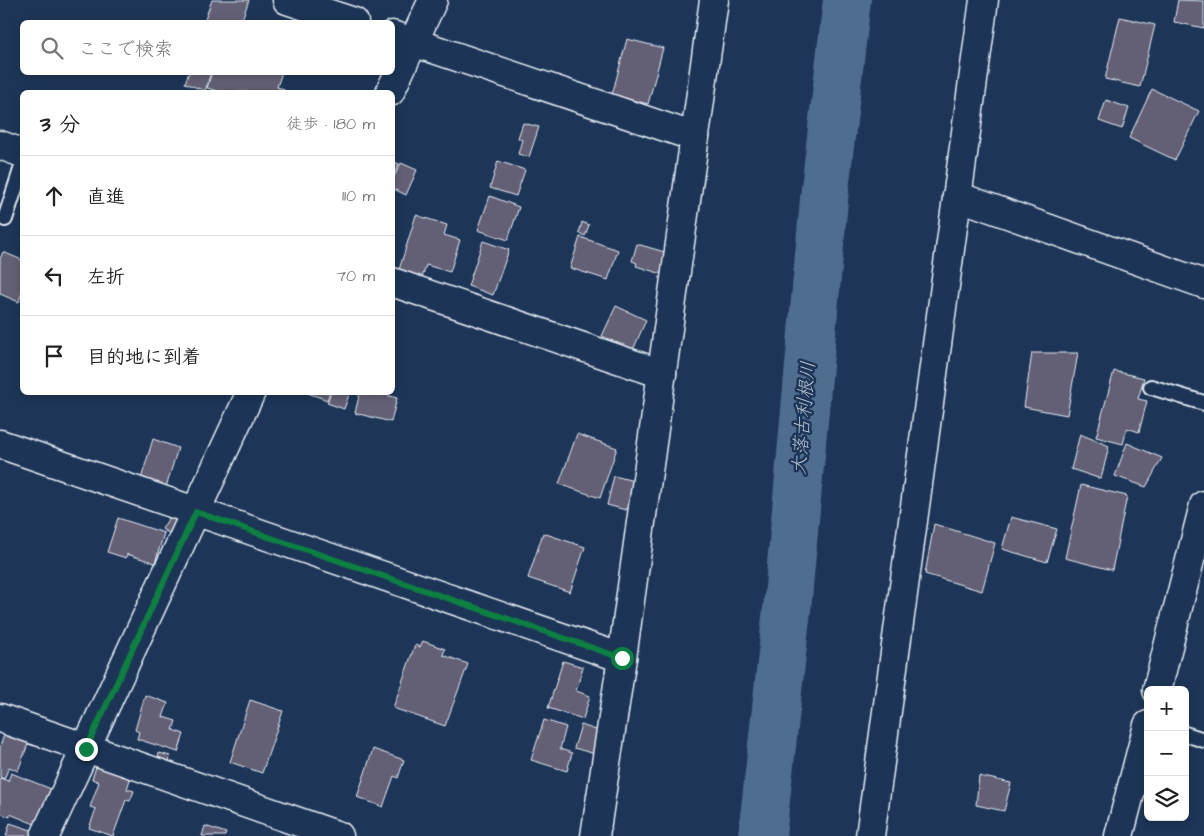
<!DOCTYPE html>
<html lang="ja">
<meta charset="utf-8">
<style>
:root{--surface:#fff;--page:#f2f2f2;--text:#222;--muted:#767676;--line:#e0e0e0}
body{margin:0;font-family:"Architects Daughter","Klee One",sans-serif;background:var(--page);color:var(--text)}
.controls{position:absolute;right:15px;bottom:15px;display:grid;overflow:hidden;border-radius:8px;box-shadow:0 2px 8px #0003}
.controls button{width:45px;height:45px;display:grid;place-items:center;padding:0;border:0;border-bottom:1px solid var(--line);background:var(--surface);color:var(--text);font:25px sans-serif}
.stop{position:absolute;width:15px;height:15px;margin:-11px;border:4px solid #0b8043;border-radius:50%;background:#fff}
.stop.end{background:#0b8043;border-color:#fff;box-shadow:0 1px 5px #0008}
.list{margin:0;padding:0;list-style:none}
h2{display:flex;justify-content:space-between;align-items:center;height:65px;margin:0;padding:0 20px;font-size:21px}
h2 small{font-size:16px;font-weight:400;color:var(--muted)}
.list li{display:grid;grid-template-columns:32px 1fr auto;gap:15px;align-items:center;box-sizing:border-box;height:80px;padding:0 20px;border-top:1px solid var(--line)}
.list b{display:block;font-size:19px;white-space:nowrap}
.list em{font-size:16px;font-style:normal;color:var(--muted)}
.icon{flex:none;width:28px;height:28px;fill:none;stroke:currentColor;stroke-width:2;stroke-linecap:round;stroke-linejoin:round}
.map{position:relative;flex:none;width:1204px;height:836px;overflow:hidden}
.search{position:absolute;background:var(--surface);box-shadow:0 2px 8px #0003;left:20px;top:20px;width:375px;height:55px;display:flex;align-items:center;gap:12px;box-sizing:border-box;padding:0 18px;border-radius:8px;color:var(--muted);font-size:19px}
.panel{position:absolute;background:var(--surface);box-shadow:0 2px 8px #0003;left:20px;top:90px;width:375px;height:305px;border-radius:8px}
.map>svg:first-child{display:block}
</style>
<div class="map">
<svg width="1204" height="836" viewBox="0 0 1204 836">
<rect width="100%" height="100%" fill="#1d3557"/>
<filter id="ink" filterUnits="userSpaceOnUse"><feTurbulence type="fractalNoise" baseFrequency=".02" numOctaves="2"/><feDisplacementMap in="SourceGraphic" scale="10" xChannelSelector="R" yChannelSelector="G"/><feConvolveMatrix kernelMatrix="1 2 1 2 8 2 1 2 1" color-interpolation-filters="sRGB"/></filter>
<g filter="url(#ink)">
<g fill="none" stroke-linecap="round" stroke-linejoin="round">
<!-- river -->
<polyline stroke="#506d8f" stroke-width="48" points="762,836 787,609 825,189 847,0"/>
</g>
<!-- building -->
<g fill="#645f74" stroke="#e8f1f8">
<polygon points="212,0 249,0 241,22 204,22"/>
<polygon points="1178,0 1204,1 1204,28 1174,22"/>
<polygon points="1120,17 1155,25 1140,87 1105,79"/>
<polygon points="627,39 663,48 648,104 612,95"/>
<polygon points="189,72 211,72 205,91 185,83"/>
<polygon points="212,72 282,72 277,87 284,89 283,92 221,92 207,88"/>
<polygon points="1152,89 1199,111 1175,160 1129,138"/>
<polygon points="1106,100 1129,108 1122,129 1099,121"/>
<polygon points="523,123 539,127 529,157 518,154 522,140 518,138"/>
<polygon points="392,161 399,164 392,178"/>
<polygon points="498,161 525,170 516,196 490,188"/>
<polygon points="401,163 417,170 406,195 392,188 392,181"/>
<polygon points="490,196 519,207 508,240 478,230"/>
<polygon points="416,215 447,225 444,235 460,240 450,272 426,265 422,278 399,270"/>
<polygon points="582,222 589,225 585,236 579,233"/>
<polygon points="580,237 618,250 608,280 570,268"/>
<polygon points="483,241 509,250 493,295 468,286"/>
<polygon points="637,244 668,253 662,274 636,266 637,263 632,261"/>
<polygon points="3,252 22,260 22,292 19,302 0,294 0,259"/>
<polygon points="616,306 646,320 633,350 602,336"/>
<polygon points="1032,353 1078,353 1067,415 1024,407"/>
<polygon points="1114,371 1144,378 1138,399 1147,401 1139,432 1127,428 1123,444 1096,437"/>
<polygon points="305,392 330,392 327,400"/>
<polygon points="331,392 350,392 344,409 327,403"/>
<polygon points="360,392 375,392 397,398 391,422 355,413"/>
<polygon points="577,434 617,448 600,498 559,484"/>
<polygon points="1080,434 1109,446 1101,479 1071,469"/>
<polygon points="153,439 178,448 166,487 141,479"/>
<polygon points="1127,443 1162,458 1146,487 1115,476"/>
<polygon points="614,476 634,481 626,510 607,505"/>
<polygon points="1081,485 1127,496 1112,570 1065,558"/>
<polygon points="170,516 179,521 172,535 162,529"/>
<polygon points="1011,517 1057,529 1047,562 1002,549"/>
<polygon points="118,518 164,533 155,563 127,554 126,558 107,552"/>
<polygon points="934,524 995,543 982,591 925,574"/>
<polygon points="543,533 585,547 570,592 528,578"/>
<polygon points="423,641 445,649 443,655 468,664 445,726 393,708 415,645 420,647"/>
<polygon points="563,661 583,667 576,691 590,696 583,719 548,708"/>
<polygon points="145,695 168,703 163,717 176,721 173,730 184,734 178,752 137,739 139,732 135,730"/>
<polygon points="250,700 283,711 262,773 230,762"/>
<polygon points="544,720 566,727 560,749 572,753 567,771 531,760"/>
<polygon points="581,725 602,732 595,754 574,748"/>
<polygon points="6,730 36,742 34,746 28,744 18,771 9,767 4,779 0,777 0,746"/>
<polygon points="373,749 404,760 398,778 394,776 383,807 357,797"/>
<polygon points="159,753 170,756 169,764 157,761"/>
<polygon points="97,764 131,776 127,789 134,791 130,801 126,800 113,836 89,828 96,809 90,807 99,782 92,779"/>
<polygon points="11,773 51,789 37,825 10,814 10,817 0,813 0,778 8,781"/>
<polygon points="979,776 1011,783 1004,811 976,805"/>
<polygon points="10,823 34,831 33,836 6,836"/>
<polygon points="205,826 226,833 225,836 202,836"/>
</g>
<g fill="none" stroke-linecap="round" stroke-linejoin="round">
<defs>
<g id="lane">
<polyline points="5,219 22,167"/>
<polyline points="1151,387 1204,403"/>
<polyline points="1185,734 1204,740"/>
</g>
<g id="street">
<polyline points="287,0 354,22"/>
<polyline points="392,35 695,137"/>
<polyline points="390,92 433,0"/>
<polyline points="0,145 22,153"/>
<polyline points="957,196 1204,284"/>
<polyline points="392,282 662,374"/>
<polyline points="0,444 622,658"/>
<polyline points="1157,690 1204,505"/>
<polyline points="0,718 339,836"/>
<polyline points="45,836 251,392"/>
<polyline points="595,836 622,658 714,0"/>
<polyline points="870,836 984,0"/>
<polyline points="1119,836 1148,725"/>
</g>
</defs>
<!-- lane casing -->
<use href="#lane" stroke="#e8f1f8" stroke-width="18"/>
<!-- street casing -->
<use href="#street" stroke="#e8f1f8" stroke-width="31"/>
<!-- lane -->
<use href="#lane" stroke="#1d3557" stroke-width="14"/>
<!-- street -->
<use href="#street" stroke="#1d3557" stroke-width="28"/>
</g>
</g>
<g fill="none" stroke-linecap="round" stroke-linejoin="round" filter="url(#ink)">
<!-- route -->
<polyline stroke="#0b8043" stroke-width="6" points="86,749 196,512 622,658"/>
</g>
<g text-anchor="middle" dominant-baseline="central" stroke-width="5" stroke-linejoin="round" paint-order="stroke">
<!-- water labels -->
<g font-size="19" font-style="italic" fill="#b3c3d3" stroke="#1d3557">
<text transform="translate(804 418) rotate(-85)">大落古利根川</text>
</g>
</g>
</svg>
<div class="controls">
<button>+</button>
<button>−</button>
<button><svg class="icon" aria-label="layers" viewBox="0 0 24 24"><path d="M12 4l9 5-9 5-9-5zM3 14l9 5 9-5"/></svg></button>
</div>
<div class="stop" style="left:622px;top:658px"></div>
<div class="stop end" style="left:86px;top:749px"></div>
<div class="search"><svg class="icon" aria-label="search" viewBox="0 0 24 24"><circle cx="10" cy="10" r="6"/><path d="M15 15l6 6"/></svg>ここで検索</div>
<section class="panel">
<h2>3 分<small>徒歩 · 180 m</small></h2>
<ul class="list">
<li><svg class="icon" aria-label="ahead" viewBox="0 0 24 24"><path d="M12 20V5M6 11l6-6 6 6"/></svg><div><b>直進</b></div><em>110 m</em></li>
<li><svg class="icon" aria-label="left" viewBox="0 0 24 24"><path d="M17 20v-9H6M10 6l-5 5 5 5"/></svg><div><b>左折</b></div><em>70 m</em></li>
<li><svg class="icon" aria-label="arrive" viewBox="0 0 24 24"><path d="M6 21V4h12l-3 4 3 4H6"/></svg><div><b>目的地に到着</b></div></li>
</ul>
</section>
</div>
